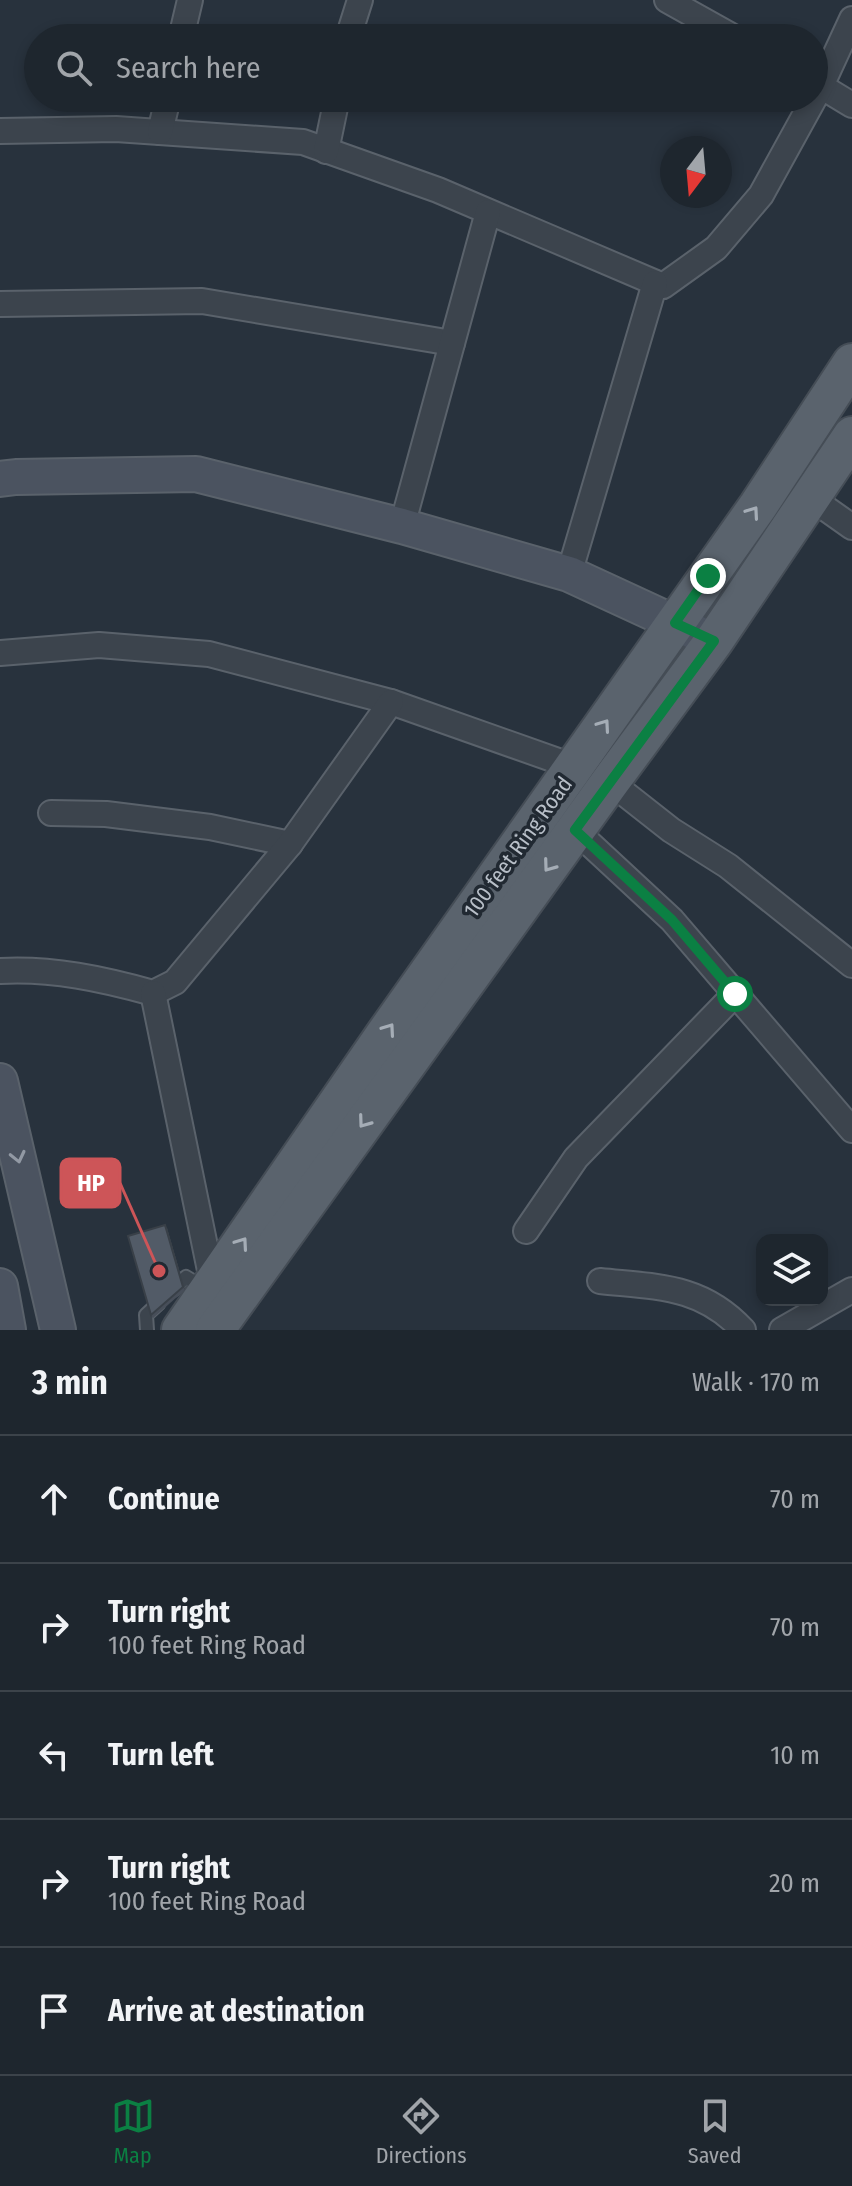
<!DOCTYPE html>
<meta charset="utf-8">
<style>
:root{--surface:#1e262e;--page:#2b323a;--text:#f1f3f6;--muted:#a1a5aa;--line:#3c434a;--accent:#0b8043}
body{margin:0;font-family:"Fira Sans Condensed",sans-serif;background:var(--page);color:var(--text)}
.controls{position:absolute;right:24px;bottom:24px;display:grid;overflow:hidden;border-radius:16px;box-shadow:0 4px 12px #0003}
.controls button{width:72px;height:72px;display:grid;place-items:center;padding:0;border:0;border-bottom:2px solid var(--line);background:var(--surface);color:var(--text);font:40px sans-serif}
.compass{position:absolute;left:660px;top:136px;width:72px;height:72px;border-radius:50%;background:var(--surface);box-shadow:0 4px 12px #0003;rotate:196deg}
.stop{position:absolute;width:24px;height:24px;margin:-18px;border:6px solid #0b8043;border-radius:50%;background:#fff}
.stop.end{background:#0b8043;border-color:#fff;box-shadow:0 2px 8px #0008}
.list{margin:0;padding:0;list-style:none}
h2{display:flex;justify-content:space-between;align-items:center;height:104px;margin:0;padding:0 32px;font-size:34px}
h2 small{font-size:26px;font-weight:400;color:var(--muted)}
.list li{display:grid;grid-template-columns:52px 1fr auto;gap:24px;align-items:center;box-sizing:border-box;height:128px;padding:0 32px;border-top:2px solid var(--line)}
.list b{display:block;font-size:30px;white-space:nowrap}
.list p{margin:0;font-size:26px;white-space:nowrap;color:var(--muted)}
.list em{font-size:26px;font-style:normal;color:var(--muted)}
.icon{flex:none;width:44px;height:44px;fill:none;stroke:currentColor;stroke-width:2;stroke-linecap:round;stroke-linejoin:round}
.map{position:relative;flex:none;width:852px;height:1330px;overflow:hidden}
.search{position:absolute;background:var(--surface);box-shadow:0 4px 12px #0003;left:24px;right:24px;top:24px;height:88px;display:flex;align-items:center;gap:20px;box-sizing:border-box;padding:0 28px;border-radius:44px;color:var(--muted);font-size:30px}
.sheet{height:744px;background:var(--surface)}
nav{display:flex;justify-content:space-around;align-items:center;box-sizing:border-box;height:112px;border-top:2px solid var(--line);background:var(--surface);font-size:22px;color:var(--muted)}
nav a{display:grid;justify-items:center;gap:4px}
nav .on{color:var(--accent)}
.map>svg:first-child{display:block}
</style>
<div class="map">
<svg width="852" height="1330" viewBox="0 0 852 1330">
<rect width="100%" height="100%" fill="#28323d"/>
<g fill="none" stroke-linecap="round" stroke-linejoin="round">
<defs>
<g id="lane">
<polyline points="173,1290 186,1277 206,1289"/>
<polyline points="147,1330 146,1315 159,1303"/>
</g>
<g id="street">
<polyline points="667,0 735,38"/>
<polyline points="181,38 190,0"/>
<polyline points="348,38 360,0"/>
<polyline points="814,82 852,105"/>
<polyline points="0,131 116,129 303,142 438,190 663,286 716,248 761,195 821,86 852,19"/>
<polyline points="160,132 168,98"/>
<polyline points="326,151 337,98"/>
<polyline points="0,304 202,301 452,343"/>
<polyline points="811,498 852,527"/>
<polyline points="402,526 488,212"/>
<polyline points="569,574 655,283"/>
<polyline points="0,653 99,645 209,654 391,702 575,767"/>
<polyline points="610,782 671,830 728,866 852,965"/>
<polyline points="51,813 106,814 210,827 290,844"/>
<polyline points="575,830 672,920 852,1130"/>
<path d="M0 971C52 968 103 979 153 993L175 982 290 844 391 702"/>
<polyline points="153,993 213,1285"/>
<polyline points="526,1231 576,1158 735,994"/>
<path d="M600 1281C657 1287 701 1285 743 1330"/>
<polyline points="782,1330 852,1290"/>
</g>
<g id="secondary">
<polyline points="0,479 16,477 196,474 402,526 569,574 714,641"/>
<polyline points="0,1081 58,1330"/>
<polyline points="0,1286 8,1330"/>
</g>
<g id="primary">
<polyline points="181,1330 386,1033 758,506 852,363"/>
<polyline points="215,1330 610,782 714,641 852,436"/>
</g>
</defs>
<!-- lane casing -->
<use href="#lane" stroke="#5a626b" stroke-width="16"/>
<!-- street casing -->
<use href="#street" stroke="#5a626b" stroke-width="28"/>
<!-- secondary casing -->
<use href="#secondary" stroke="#5a626b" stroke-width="38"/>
<!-- primary casing -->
<use href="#primary" stroke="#454d56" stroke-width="42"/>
<!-- lane -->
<use href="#lane" stroke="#3c444d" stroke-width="12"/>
<!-- street -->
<use href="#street" stroke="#3c444d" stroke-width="24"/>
<!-- secondary -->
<use href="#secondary" stroke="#4b5360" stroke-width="34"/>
<!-- primary -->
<use href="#primary" stroke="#5a636d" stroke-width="38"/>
</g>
<!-- wall -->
<polygon fill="#474e59" points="167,1228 185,1290 153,1318 151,1315"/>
<!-- shaded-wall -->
<polygon fill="#394048" points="165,1225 167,1228 185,1290 183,1287"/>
<!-- building -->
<polygon fill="#525b67" stroke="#394048" stroke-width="2" points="165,1225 183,1287 151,1315 128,1236"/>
<!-- one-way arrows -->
<defs><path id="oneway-chevron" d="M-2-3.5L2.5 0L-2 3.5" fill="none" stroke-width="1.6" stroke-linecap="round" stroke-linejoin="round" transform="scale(2)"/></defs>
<g stroke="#a5adb6">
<use href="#oneway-chevron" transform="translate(753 512) rotate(-55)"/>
<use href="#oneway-chevron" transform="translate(604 725) rotate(-55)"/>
<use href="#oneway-chevron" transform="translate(549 866) rotate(126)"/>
<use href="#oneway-chevron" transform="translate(389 1029) rotate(-55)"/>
<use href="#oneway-chevron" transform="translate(364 1122) rotate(126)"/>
<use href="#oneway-chevron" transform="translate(242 1243) rotate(-55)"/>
</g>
<use stroke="#9299a4" href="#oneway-chevron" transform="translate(18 1157) rotate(77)"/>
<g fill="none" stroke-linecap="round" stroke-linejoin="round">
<!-- route -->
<polyline stroke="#0b8043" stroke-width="10" points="708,576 675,623 714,641 575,830 672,920 735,994"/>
</g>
<g text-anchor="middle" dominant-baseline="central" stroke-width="7" stroke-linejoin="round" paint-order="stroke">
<!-- street labels -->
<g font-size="22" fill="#b8bfc8" stroke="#212932">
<text transform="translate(518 847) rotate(-54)">100 feet Ring Road</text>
</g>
</g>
<!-- callouts -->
<path fill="none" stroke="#cd5558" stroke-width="3" d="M159 1271L120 1183"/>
<circle fill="#cd5558" stroke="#212932" stroke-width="3" cx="159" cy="1271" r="8"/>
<rect fill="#cd5558" stroke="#cd5558" stroke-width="3" x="61" y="1159" width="59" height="48" rx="8"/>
<g font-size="24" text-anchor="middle" font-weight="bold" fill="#fff">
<text x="91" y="1191">HP</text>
</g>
</svg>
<div class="controls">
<button><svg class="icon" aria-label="layers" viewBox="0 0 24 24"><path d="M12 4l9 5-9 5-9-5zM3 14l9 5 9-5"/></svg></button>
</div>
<svg class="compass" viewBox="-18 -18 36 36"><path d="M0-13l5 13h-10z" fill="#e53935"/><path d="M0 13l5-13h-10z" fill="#a1a5aa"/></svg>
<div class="stop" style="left:735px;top:994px"></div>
<div class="stop end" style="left:708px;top:576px"></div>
<div class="search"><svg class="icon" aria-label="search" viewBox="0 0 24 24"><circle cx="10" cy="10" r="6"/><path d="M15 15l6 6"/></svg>Search here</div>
</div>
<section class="sheet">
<h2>3 min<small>Walk · 170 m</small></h2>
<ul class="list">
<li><svg class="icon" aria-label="ahead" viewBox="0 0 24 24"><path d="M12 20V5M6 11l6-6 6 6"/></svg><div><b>Continue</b></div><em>70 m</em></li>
<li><svg class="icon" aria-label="right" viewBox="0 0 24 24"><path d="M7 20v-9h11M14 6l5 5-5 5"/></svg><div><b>Turn right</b><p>100 feet Ring Road</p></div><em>70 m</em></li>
<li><svg class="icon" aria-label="left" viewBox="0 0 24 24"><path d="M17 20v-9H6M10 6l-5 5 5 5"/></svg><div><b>Turn left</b></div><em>10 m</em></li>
<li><svg class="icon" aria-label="right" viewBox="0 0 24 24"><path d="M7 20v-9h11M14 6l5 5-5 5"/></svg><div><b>Turn right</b><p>100 feet Ring Road</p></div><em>20 m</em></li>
<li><svg class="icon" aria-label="arrive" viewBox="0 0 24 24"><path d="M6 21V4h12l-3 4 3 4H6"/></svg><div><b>Arrive at destination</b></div></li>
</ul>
</section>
<nav>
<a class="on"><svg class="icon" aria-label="map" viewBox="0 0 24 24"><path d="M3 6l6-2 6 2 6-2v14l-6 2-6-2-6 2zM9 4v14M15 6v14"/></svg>Map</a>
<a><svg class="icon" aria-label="directions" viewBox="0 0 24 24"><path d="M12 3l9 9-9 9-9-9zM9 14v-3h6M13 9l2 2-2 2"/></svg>Directions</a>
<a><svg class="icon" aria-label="saved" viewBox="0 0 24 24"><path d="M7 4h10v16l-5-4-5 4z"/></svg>Saved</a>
</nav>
